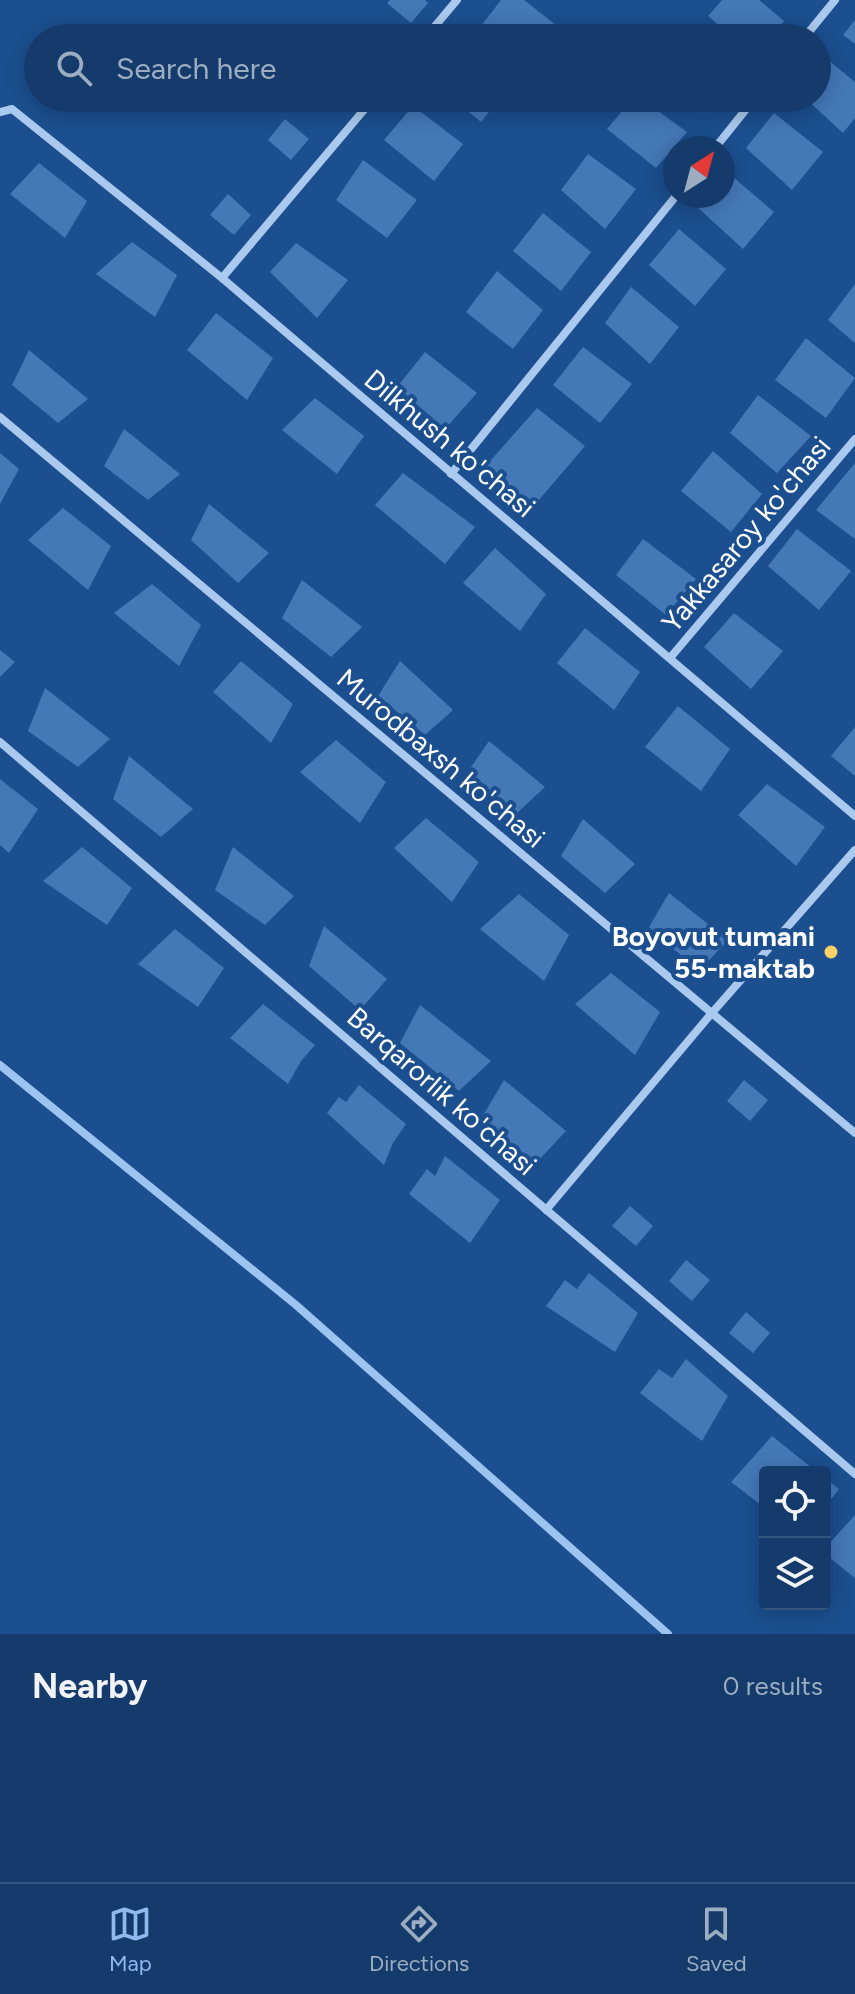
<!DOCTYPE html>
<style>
:root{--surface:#143b6b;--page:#214673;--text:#f1f3f6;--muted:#9dadc1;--line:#33557e;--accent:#90b9f0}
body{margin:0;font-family:Figtree,sans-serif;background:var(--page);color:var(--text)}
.controls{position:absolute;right:24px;bottom:24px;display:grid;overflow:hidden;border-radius:8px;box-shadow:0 4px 20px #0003}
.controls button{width:72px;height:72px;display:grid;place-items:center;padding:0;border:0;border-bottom:2px solid var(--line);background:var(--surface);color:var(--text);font:40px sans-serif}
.compass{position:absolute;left:663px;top:136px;width:72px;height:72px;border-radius:50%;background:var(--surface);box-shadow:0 4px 20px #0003;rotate:36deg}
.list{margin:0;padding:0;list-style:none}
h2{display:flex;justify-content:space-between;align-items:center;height:104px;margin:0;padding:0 32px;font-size:34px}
h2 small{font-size:26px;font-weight:400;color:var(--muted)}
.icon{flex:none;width:44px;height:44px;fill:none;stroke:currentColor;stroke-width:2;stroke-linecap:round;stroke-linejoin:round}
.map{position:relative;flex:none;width:855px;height:1634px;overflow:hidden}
.search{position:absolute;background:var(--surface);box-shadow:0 4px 20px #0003;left:24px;right:24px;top:24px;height:88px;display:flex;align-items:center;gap:20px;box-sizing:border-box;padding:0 28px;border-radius:44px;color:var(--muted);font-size:30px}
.sheet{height:248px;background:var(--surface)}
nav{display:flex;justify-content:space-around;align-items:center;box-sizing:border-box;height:112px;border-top:2px solid var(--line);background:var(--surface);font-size:22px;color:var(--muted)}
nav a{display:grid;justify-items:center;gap:4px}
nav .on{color:var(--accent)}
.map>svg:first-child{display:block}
</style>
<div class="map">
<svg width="855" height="1634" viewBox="0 0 855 1634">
<rect width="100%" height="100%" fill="#1b4f8f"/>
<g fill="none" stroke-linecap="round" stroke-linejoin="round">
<!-- stream -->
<polyline stroke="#9cc4f0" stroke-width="8" points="0,1065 296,1305 668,1634"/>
</g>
<!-- building -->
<g fill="#4478b7">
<polygon points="390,0 425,0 428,3 411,23 387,3"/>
<polygon points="501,0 524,0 561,29 553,38 496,38 481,26"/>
<polygon points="722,0 759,0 784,21 770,38 734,38 708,16"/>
<polygon points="855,20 855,44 843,35"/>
<polygon points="822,55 855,82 855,118 843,133 805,98 817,98 817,60"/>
<polygon points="452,98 500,98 481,122"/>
<polygon points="633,98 640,98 687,132 656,168 607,129"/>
<polygon points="685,98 716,98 704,113"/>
<polygon points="413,106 463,144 434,181 384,140"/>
<polygon points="774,113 823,152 792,190 746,148"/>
<polygon points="285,119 309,139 291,160 268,140"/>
<polygon points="588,154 636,189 605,229 561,190"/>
<polygon points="363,160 417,200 387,238 336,200"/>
<polygon points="39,163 87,201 65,238 10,194"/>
<polygon points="726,171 774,212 743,249 696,206 705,196 723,196 723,174"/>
<polygon points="228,194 251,215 234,235 210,215"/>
<polygon points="543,213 591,252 561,291 513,251"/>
<polygon points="679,229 726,269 695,306 649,265"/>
<polygon points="132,242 177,275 155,317 96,274"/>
<polygon points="296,243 348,280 317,318 270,272"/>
<polygon points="497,271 543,310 513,349 466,312"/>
<polygon points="855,284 855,343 828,320"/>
<polygon points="631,287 679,327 650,364 605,323"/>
<polygon points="216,313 273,358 247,400 187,350"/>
<polygon points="806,338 855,378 826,418 775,380"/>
<polygon points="583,347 632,384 600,423 553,385"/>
<polygon points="29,350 88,399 58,423 12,385"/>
<polygon points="425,352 477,393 445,429 397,387"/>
<polygon points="758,395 811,436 777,473 730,433"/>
<polygon points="315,398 364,436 337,474 282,430"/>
<polygon points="537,408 585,446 533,507 484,468"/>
<polygon points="124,429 180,474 148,500 104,466"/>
<polygon points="713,451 762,494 731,532 681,491"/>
<polygon points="0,453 19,469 0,504"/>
<polygon points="855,463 855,539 816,510"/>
<polygon points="403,473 475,527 445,564 375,505"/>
<polygon points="209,504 269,553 238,583 191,540"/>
<polygon points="63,508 111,546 88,590 28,540"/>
<polygon points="797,529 851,571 819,610 768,566"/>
<polygon points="643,539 696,579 666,615 616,575"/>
<polygon points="495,548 546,594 520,631 463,583"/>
<polygon points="302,580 362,627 331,657 282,618"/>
<polygon points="152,584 201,625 179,666 114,613"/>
<polygon points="734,613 783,651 751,689 704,647"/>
<polygon points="585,628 640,672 614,710 557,663"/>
<polygon points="0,650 15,662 0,677"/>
<polygon points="241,661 293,704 271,743 213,692"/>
<polygon points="400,661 453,710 425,735 378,696"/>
<polygon points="45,688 110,739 78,767 28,731"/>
<polygon points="678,706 730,749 701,791 645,747"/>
<polygon points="855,727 855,776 831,756"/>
<polygon points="336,740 386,782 360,823 300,772"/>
<polygon points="489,741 545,787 517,813 467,773"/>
<polygon points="129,756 193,809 161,837 113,799"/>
<polygon points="0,779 38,809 9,853 0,845"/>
<polygon points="767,784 825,827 796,866 738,815"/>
<polygon points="426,818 479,862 452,902 394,848"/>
<polygon points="583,819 635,864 605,893 561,856"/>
<polygon points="82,847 132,888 107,925 43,881"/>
<polygon points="233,847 294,896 265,925 215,890"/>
<polygon points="669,893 728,940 699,971 649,927"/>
<polygon points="519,894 569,935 544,981 480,929"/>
<polygon points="324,926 387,979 360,1010 309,966"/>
<polygon points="175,929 224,968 198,1007 138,964"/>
<polygon points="611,973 660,1012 635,1055 575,1004"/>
<polygon points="263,1004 315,1045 301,1061 288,1084 230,1038"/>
<polygon points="420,1005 491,1061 459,1091 400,1043"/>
<polygon points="504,1080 566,1131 536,1163 481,1119"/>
<polygon points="744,1080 768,1100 750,1121 727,1101"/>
<polygon points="359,1085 406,1124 393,1143 384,1165 327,1113 339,1097 346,1102"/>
<polygon points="445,1156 500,1200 470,1243 409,1194 427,1169 435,1176"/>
<polygon points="630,1206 653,1226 636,1246 612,1226"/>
<polygon points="686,1260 710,1280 692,1301 669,1281"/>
<polygon points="589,1273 638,1313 615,1352 546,1306 565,1280 577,1289"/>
<polygon points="746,1312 770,1333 753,1353 729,1333"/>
<polygon points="686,1359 728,1396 702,1441 640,1393 659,1369 672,1378"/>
<polygon points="772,1436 817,1472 765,1472 765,1508 731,1482"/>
<polygon points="825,1478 839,1489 825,1507"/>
<polygon points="855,1515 855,1578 825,1554 825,1548"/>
</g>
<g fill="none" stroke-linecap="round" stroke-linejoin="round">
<!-- street -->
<g stroke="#a9c9ee" stroke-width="8">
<polyline points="425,38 457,0"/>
<polyline points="804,38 835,0"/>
<polyline points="0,112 12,109 222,278 855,816"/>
<polyline points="715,148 755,98"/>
<polyline points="222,278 374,98"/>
<polyline points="0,417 855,1133"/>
<polyline points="451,474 676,196"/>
<polyline points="670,658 855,439"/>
<polyline points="0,742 855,1474"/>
<polyline points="546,1210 711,1014 855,850"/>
</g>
</g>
<!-- markers -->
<circle fill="#ffd166" stroke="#1b4f8f" stroke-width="3" cx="831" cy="952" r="8"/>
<g text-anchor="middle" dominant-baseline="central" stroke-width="8" stroke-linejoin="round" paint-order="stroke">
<!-- street labels -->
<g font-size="28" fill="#fff" stroke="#1b4f8f">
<text transform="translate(450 443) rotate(40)">Dilkhush ko'chasi</text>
<text transform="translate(746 534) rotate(-50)">Yakkasaroy ko'chasi</text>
<text transform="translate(441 758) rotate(40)">Murodbaxsh ko'chasi</text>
<text transform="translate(442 1091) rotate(41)">Barqarorlik ko'chasi</text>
</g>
<!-- poi labels -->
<g font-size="28" font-weight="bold" fill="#fff" stroke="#1b4f8f" text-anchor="end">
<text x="815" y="936">Boyovut tumani<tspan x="815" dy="32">55-maktab</tspan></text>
</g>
</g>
</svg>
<div class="controls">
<button><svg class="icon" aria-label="locate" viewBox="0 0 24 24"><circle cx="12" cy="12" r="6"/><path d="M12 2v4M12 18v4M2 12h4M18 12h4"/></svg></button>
<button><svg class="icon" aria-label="layers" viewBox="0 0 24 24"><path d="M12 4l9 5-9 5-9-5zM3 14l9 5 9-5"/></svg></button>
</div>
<svg class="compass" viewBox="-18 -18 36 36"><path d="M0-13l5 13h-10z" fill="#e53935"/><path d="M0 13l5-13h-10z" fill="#9dadc1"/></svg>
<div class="search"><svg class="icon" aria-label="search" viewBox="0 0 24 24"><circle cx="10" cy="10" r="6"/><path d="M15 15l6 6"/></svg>Search here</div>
</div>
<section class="sheet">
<h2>Nearby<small>0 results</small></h2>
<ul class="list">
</ul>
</section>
<nav>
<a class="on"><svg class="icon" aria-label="map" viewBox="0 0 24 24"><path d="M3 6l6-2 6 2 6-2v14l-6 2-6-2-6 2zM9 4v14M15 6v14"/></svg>Map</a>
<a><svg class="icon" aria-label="directions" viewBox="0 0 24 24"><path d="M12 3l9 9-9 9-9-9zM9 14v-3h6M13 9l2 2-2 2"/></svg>Directions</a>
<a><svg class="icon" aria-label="saved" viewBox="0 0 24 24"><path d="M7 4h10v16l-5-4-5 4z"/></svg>Saved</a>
</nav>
